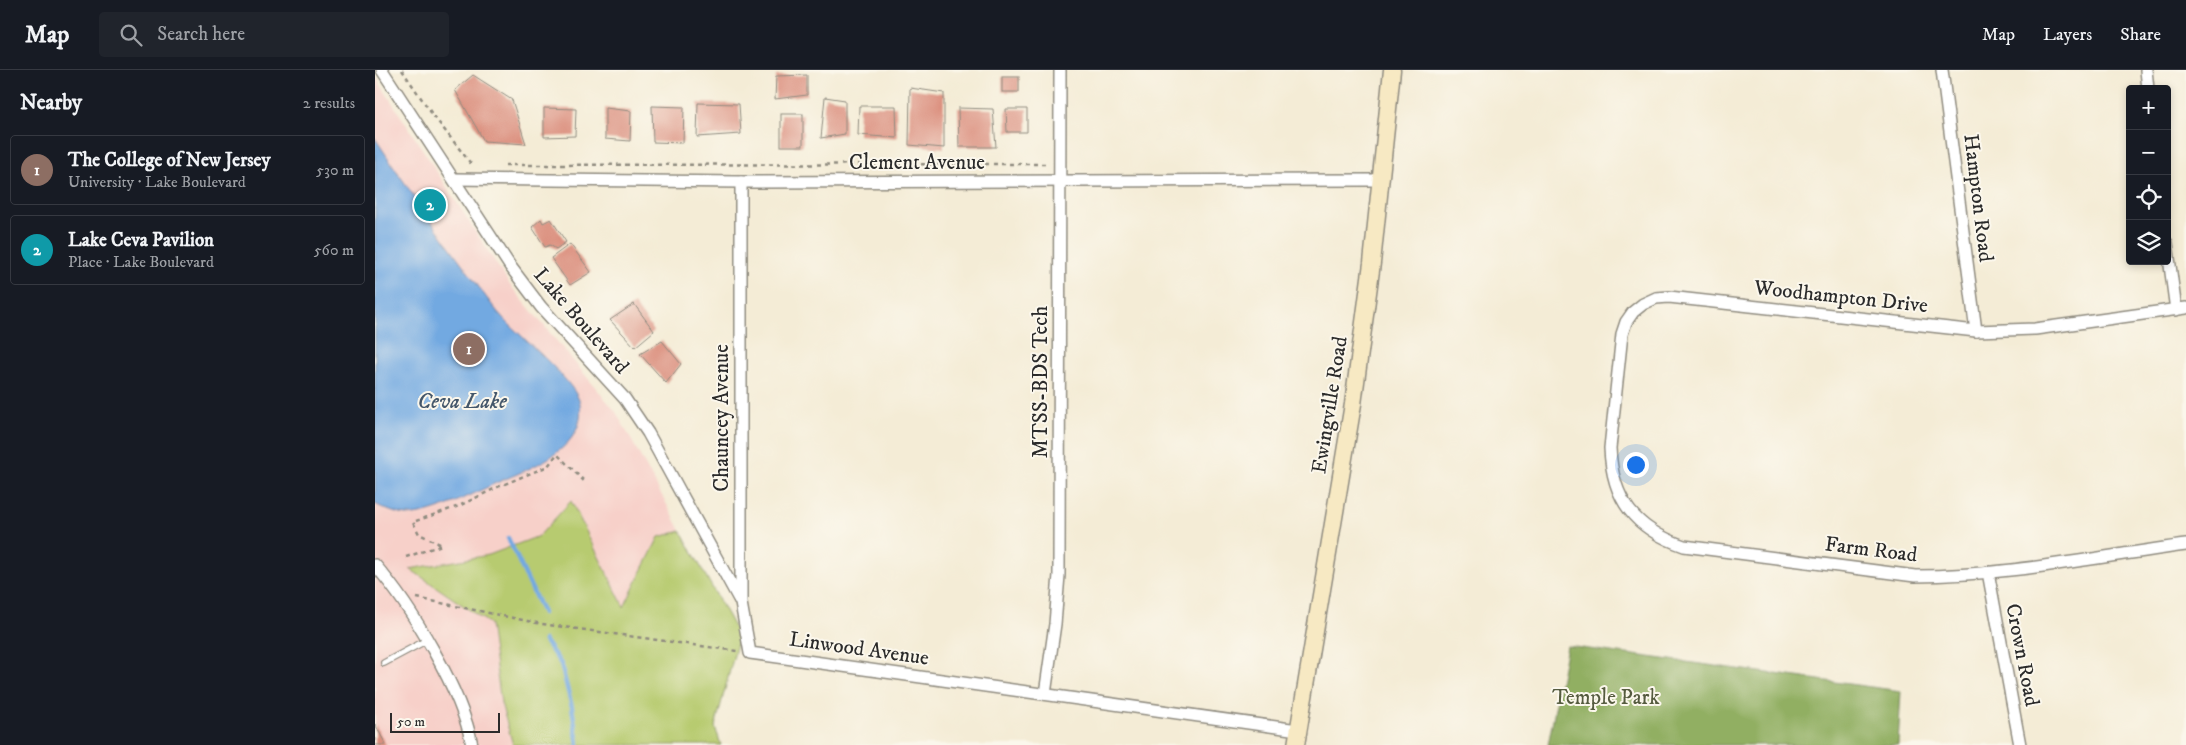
<!DOCTYPE html>
<meta charset="utf-8">
<style>
:root{--surface:#171b24;--page:#20242c;--text:#f1f3f6;--muted:#9ea1a6;--line:#363941;--accent:#1f6fb2}
body{margin:0;font-family:"IM FELL DW Pica",serif;background:var(--page);color:var(--text)}
.controls{position:absolute;right:15px;top:15px;display:grid;overflow:hidden;border-radius:5px;box-shadow:0 2px 8px #0003}
.controls button{width:45px;height:45px;display:grid;place-items:center;padding:0;border:0;border-bottom:1px solid var(--line);background:var(--surface);color:var(--text);font:25px sans-serif}
.scale{position:absolute;left:15px;bottom:12px;width:110px;box-sizing:border-box;padding-left:5px;border:2px solid #2b2b2b;border-top:0;font-size:14px;line-height:18px;white-space:nowrap;color:#2b2b2b;-webkit-text-stroke:4px #fbf7ec;paint-order:stroke}
.you{position:absolute;left:1260px;top:394px;width:18px;height:18px;margin:-12px;border:4px solid #fff;border-radius:50%;background:#1a73e8;box-shadow:0 0 0 8px #1a73e833}
.badge{display:grid;place-items:center;width:32px;height:32px;border-radius:50%;background:var(--accent);color:#fff;font-size:16px;font-weight:700}
.pin{position:absolute;translate:-50% -50%;border:2px solid #fff;box-shadow:0 1px 5px #0006}
.list{margin:0;padding:0;list-style:none}
h2{display:flex;justify-content:space-between;align-items:center;height:65px;margin:0;padding:0 20px;font-size:21px}
h2 small{font-size:16px;font-weight:400;color:var(--muted)}
.list li{display:grid;grid-template-columns:32px 1fr auto;gap:15px;align-items:center;box-sizing:border-box;height:70px;margin:0 10px 10px;padding:0 10px;border:1px solid var(--line);border-radius:5px}
.list b{display:block;font-size:19px;white-space:nowrap}
.list p{margin:0;font-size:16px;white-space:nowrap;color:var(--muted)}
.list em{font-size:16px;font-style:normal;color:var(--muted)}
.icon{flex:none;width:28px;height:28px;fill:none;stroke:currentColor;stroke-width:2;stroke-linecap:round;stroke-linejoin:round}
.map{position:relative;flex:none;width:1811px;height:675px;overflow:hidden}
header{display:flex;align-items:center;gap:30px;box-sizing:border-box;height:70px;padding:0 25px;background:var(--surface);border-bottom:1px solid var(--line)}
header strong{font-size:24px}
nav{display:flex;gap:28px;margin-inline-start:auto;font-size:18px}
.search{width:350px;height:45px;background:var(--page);display:flex;align-items:center;gap:12px;box-sizing:border-box;padding:0 18px;border-radius:5px;color:var(--muted);font-size:19px}
main{display:flex}
aside{flex:1;background:var(--surface)}
.map>svg:first-child{display:block}
</style>
<header>
<strong>Map</strong>
<div class="search"><svg class="icon" aria-label="search" viewBox="0 0 24 24"><circle cx="10" cy="10" r="6"/><path d="M15 15l6 6"/></svg>Search here</div>
<nav><a>Map</a><a>Layers</a><a>Share</a></nav>
</header>
<main>
<aside>
<h2>Nearby<small>2 results</small></h2>
<ul class="list">
<li><span class="badge" style="background:#8d6e63">1</span><div><b>The College of New Jersey</b><p>University · Lake Boulevard</p></div><em>530 m</em></li>
<li><span class="badge" style="background:#0f9aa8">2</span><div><b>Lake Ceva Pavilion</b><p>Place · Lake Boulevard</p></div><em>560 m</em></li>
</ul>
</aside>
<div class="map">
<svg width="1811" height="675" viewBox="0 0 1811 675">
<rect width="100%" height="100%" fill="#fbf7ec"/>
<filter id="ink" filterUnits="userSpaceOnUse"><feTurbulence type="fractalNoise" baseFrequency=".02" numOctaves="2"/><feDisplacementMap in="SourceGraphic" scale="10" xChannelSelector="R" yChannelSelector="G"/><feConvolveMatrix kernelMatrix="1 2 1 2 8 2 1 2 1" color-interpolation-filters="sRGB"/></filter>
<filter id="wash" filterUnits="userSpaceOnUse"><feTurbulence type="fractalNoise" baseFrequency=".0096" numOctaves="4" result="noise"/><feDisplacementMap in="SourceGraphic" scale="20" xChannelSelector="R" yChannelSelector="G"/><feGaussianBlur stdDeviation="1.12" result="paint"/><feColorMatrix in="noise" values="0 0 0 0 0 0 0 0 0 0 0 0 0 0 0 0 0 1.4 0 .05"/><feComposite in="paint" operator="in"/></filter>
<g filter="url(#wash)">
<rect width="100%" height="100%" fill="#f4ecd6"/>
<!-- built -->
<polygon fill="#f7d0c9" points="0,6 135,215 241,342 364,566 249,675 0,675"/>
<!-- green -->
<polygon fill="#b7cb6f" stroke="#717b4d" points="196,431 249,537 284,467 306,461 364,566 340,657 346,675 138,675 126,633 115,554 35,499 114,485 164,466"/>
<!-- forest -->
<polygon fill="#91af62" stroke="#5e6d46" points="1192,576 1526,621 1523,675 1173,675"/>
<!-- water -->
<path fill="#72a9e1" stroke="#4e6a86" d="M0 68C29 113 59 156 91 199 105 218 118 239 135 255 151 271 203 315 205 334 212 380 153 399 121 413 100 423 54 447 32 445 20 444 10 439 0 434Z"/>
<g fill="none" stroke-linecap="round" stroke-linejoin="round">
<!-- stream -->
<g stroke="#72a9e1" stroke-width="4.5">
<polyline points="133,468 168,543"/>
<polyline points="169,570 186,594 197,637 203,675"/>
</g>
</g>
<g id="blocks">
<!-- building -->
<g fill="#db8f7e">
<polygon points="98,5 137,30 151,74 109,71 80,20"/>
<polygon points="432,5 432,25 400,29 401,6"/>
<rect x="627" y="7" width="17" height="15"/>
<polygon points="535,18 569,23 569,78 534,75"/>
<polygon points="450,27 470,30 470,64 446,68"/>
<polygon points="323,33 364,34 366,64 322,67"/>
<polygon points="277,36 309,37 308,73 278,72"/>
<polygon points="484,36 521,36 522,68 483,65"/>
<polygon points="169,38 201,39 200,66 169,67"/>
<polygon points="230,38 256,41 255,71 230,69"/>
<polygon points="583,38 618,39 621,77 584,77"/>
<polygon points="631,39 652,39 652,62 632,62"/>
<rect x="406" y="44" width="22" height="32"/>
<polygon points="55,124 65,139 54,145 45,130"/>
<polygon points="166,149 168,153 176,149 191,172 181,179 175,175 170,177 157,157"/>
<polygon points="195,174 216,202 195,215 176,188"/>
<polygon points="259,234 279,261 260,277 235,250"/>
<polygon points="287,271 306,294 291,313 265,284"/>
<polygon points="0,654 11,675 0,675"/>
</g>
</g>
</g>
<g filter="url(#ink)">
<use href="#blocks" fill-opacity="0" stroke="#908c80" stroke-width="1"/>
<g fill="none" stroke-linecap="round" stroke-linejoin="round">
<defs>
<polyline id="service" points="9,593 52,570"/>
<g id="minor">
<polyline points="7,0 135,196 166,237 250,329 273,363 365,531"/>
<polyline points="1567,0 1601,261"/>
<polyline points="1771,0 1773,19"/>
<polyline points="79,109 366,112 1005,110"/>
<polyline points="366,112 366,533 375,583 923,660"/>
<polyline points="1792,173 1801,240"/>
<path d="M1811 238 1660 259 1601 261 1294 227 1281 228 1268 234 1258 242 1251 252 1247 264 1235 378C1237 430 1260 459 1309 476L1540 506C1631 506 1721 487 1811 475"/>
<path d="M0 495C36 536 87 621 97 675"/>
<polyline points="1613,502 1645,675"/>
<polyline points="670,624 680,554 684,505 685,0"/>
</g>
<polyline id="secondary" points="921,675 978,334 997,193 1017,0"/>
</defs>
<!-- service casing -->
<use href="#service" stroke="#908c80" stroke-width="8"/>
<!-- minor casing -->
<use href="#minor" stroke="#908c80" stroke-width="14"/>
<!-- secondary casing -->
<use href="#secondary" stroke="#908c80" stroke-width="19"/>
<!-- path -->
<g stroke="#908c80" stroke-width="2.5" stroke-dasharray="4 4" stroke-linecap="butt">
<polyline points="27,0 57,44 97,95"/>
<polyline points="130,95 672,94"/>
<polyline points="31,487 67,475 44,464 38,452 84,436 125,416 173,396 182,384 209,411"/>
<polyline points="42,528 167,554 362,581"/>
</g>
<!-- service -->
<use href="#service" stroke="#fff" stroke-width="5.5"/>
<!-- minor -->
<use href="#minor" stroke="#fff" stroke-width="11"/>
<!-- secondary -->
<use href="#secondary" stroke="#f7e9c3" stroke-width="16"/>
</g>
</g>
<g text-anchor="middle" dominant-baseline="central" stroke-width="4" stroke-linejoin="round" paint-order="stroke">
<!-- street labels -->
<g font-size="21" fill="#2b2b2b" stroke="#fbf7ec">
<text x="542" y="93">Clement Avenue</text>
<text transform="translate(1603 128) rotate(83)">Hampton Road</text>
<text transform="translate(1466 227) rotate(6)">Woodhampton Drive</text>
<text transform="translate(206 251) rotate(49)">Lake Boulevard</text>
<text transform="translate(666 312) rotate(-90)">MTSS-BDS Tech</text>
<text transform="translate(955 335) rotate(-81)">Ewingville Road</text>
<text transform="translate(347 348) rotate(-90)">Chauncey Avenue</text>
<text transform="translate(1496 480) rotate(7)">Farm Road</text>
<text transform="translate(484 579) rotate(8)">Linwood Avenue</text>
<text transform="translate(1647 585) rotate(79)">Crown Road</text>
</g>
<!-- park labels -->
<g font-size="21" fill="#555b3f" stroke="#fbf7ec">
<text x="1231" y="628">Temple Park</text>
</g>
<!-- water labels -->
<g font-size="22" font-style="italic" fill="#44576b" stroke="#fbf7ec">
<text x="87" y="331">Ceva Lake</text>
</g>
</g>
</svg>
<div class="controls">
<button>+</button>
<button>−</button>
<button><svg class="icon" aria-label="locate" viewBox="0 0 24 24"><circle cx="12" cy="12" r="6"/><path d="M12 2v4M12 18v4M2 12h4M18 12h4"/></svg></button>
<button><svg class="icon" aria-label="layers" viewBox="0 0 24 24"><path d="M12 4l9 5-9 5-9-5zM3 14l9 5 9-5"/></svg></button>
</div>
<div class="scale">50 m</div>
<div class="you"></div>
<div class="pin badge" style="left:94px;top:279px;background:#8d6e63">1</div>
<div class="pin badge" style="left:55px;top:135px;background:#0f9aa8">2</div>
</div>
</main>
